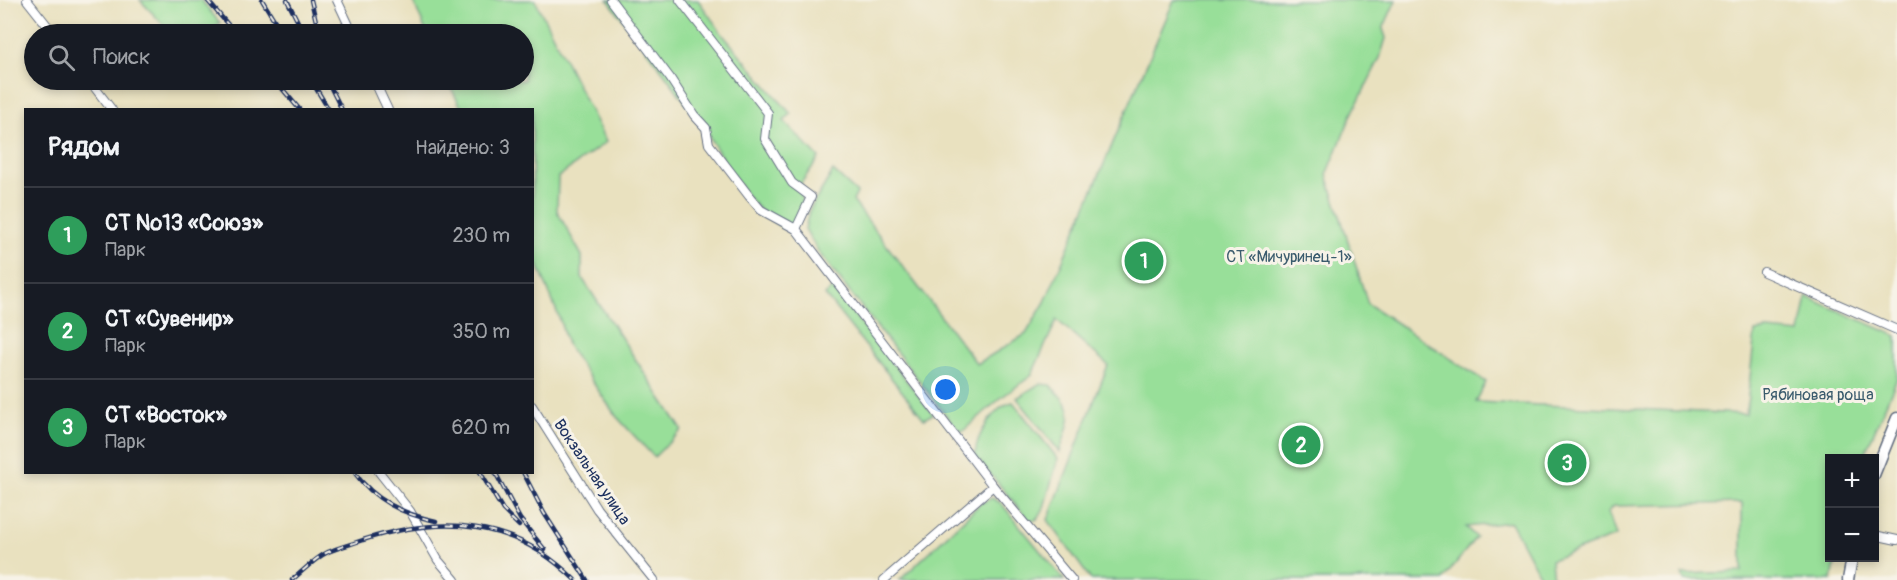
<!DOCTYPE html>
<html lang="ru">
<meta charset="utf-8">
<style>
:root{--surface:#171b24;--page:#242831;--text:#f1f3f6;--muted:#9ea1a6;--line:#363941;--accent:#1f6fb2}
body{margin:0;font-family:Pangolin,sans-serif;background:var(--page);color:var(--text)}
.controls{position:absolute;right:18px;bottom:18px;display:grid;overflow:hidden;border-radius:0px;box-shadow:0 3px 9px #0003}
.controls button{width:54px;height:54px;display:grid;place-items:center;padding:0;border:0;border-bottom:2px solid var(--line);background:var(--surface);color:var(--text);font:30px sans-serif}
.you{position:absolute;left:946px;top:390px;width:21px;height:21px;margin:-15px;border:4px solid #fff;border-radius:50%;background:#1a73e8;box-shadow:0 0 0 9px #1a73e833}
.badge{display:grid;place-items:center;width:39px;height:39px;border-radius:50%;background:var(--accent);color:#fff;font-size:20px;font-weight:700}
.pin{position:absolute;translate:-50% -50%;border:3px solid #fff;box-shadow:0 2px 6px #0006}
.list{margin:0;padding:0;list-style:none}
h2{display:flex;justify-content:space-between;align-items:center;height:78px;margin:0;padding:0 24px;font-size:26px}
h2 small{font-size:20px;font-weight:400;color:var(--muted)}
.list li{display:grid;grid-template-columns:39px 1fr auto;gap:18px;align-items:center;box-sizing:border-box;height:96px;padding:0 24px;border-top:2px solid var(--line)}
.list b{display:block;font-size:22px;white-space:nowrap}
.list p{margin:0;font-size:20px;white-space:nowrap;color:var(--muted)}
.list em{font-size:20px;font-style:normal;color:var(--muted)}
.icon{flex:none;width:33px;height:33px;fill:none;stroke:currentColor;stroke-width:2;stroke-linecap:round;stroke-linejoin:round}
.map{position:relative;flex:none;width:1897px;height:580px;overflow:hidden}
.search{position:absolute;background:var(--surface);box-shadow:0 3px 9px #0003;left:24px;top:24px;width:510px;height:66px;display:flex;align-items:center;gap:15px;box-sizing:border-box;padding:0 21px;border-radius:33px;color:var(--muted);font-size:22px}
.panel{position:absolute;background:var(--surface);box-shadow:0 3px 9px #0003;left:24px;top:108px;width:510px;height:366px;border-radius:0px}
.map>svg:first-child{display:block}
</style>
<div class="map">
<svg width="1897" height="580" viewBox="0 0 1897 580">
<rect width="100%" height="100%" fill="#f7f3e8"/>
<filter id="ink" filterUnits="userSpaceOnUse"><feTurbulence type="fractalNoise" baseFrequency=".0167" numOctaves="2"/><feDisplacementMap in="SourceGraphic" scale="12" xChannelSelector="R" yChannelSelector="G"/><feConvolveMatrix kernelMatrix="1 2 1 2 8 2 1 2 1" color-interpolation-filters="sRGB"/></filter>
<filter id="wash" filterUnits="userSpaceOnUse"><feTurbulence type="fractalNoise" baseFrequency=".008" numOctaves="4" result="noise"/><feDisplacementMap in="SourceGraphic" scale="24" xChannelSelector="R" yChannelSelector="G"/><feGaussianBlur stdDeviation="1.35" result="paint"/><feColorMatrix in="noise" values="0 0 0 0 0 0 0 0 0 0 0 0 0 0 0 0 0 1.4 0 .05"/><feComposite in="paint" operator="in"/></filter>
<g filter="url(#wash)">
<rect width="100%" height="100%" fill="#e9e1bf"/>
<!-- green -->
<g fill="#98df99" stroke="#5a877c" stroke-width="1.5">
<polygon points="140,0 201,0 220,23 206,34 172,34"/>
<polygon points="413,0 535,0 606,142 558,177 557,211 582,256 582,278 682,430 654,457 616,416 567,345 559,317 533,253 532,110 462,109 447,80 524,80 524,34 427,34"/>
<path d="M608 0H698L723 35 791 114 784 121 819 158 801 183 802 207 790 232C746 209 730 168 704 129 674 84 640 42 608 0Z"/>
<polygon points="1174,0 1396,0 1383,29 1386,38 1380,58 1350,118 1327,175 1368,304 1486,382 1476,402 1746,414 1755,332 1767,330 1800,333 1807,297 1897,336 1897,378 1863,458 1830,458 1830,558 1836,558 1832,580 1684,580 1682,574 1742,572 1742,503 1614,506 1608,512 1616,536 1551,560 1553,580 1542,580 1511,522 1466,527 1476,537 1443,580 1091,580 1048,520 1108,365 1057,320 1031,376 1002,397 963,431 957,429 819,253 805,229 809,211 833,171 857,193 853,201 977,364 1026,334 1045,302"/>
<polygon points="833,288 933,414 924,419 825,295"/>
<path d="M1039 384 1050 385C1079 414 1070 415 1060 452L1017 398Z"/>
<path d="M1013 402 1058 459 1043 511 1036 520H1029L976 457C973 438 995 406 1013 402Z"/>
<polygon points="992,498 1001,503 1064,580 900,580 981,503"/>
</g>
</g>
<g filter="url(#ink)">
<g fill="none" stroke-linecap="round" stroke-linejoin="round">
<defs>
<g id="street">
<polyline points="27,0 54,34"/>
<polyline points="337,0 353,34"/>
<polyline points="611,0 670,78 694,115 706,128 709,144 749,196 761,210 796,229 993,486 1072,580"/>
<polyline points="680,0 768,113 765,139 792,183 811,197 796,229"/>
<polyline points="89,80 112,110"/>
<polyline points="374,80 388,110"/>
<polyline points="1764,272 1897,330"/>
<polyline points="532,406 597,509 654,580"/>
<polyline points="379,472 410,511 438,560 455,580"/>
<polyline points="1874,535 1897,540"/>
<polyline points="884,580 993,486"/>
</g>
<g id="secondary">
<polyline points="1874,475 1897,418"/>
<polyline points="1848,580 1852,558"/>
</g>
</defs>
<!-- street casing -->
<use href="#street" stroke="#636d80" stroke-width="10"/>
<!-- secondary casing -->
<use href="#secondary" stroke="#636d80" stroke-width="13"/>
<!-- street -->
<use href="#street" stroke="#fff" stroke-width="8"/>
<!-- secondary -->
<use href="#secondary" stroke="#fff" stroke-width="10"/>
<defs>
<g id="rail">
<polyline points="207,0 236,34"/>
<polyline points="262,0 283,34"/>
<polyline points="287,0 304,34"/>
<polyline points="311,0 319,34"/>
<polyline points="275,80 300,110"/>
<polyline points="311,80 329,110"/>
<polyline points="327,80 342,110"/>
<path d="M354 472C375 501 403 514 436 521"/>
<polyline points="480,472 503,510 519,526"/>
<polyline points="495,472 520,519 545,550"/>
<polyline points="523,472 544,513 587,580"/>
<path d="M292 580C303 571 315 558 328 552 339 547 352 544 363 540 442 515 514 519 575 580"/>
</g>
</defs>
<!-- rail casing -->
<use href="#rail" stroke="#1b2f5e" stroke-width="4.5"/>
<!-- rail -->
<use href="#rail" stroke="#f7f3e8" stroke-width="2" stroke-dasharray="7" stroke-linecap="butt"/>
</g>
</g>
<g text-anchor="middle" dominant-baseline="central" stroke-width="6" stroke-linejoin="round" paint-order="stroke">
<!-- park labels -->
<g font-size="16" fill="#3a5b6d" stroke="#f7f3e8">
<text x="1289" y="257">СТ «Мичуринец-1»</text>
<text x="1818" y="395">Рябиновая роща</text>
</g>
<!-- street labels -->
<g font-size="16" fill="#1b2f5e" stroke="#f7f3e8">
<text transform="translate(592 472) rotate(56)">Вокзальная улица</text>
</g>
</g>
</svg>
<div class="controls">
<button>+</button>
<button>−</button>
</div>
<div class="you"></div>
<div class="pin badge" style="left:1144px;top:261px;background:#2e9e5b">1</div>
<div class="pin badge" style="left:1301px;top:445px;background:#2e9e5b">2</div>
<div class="pin badge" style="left:1567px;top:463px;background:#2e9e5b">3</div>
<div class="search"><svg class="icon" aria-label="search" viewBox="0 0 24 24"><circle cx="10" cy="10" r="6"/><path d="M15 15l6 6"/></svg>Поиск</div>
<section class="panel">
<h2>Рядом<small>Найдено: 3</small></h2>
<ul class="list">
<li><span class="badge" style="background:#2e9e5b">1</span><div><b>СТ №13 «Союз»</b><p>Парк</p></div><em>230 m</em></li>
<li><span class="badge" style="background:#2e9e5b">2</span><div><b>СТ «Сувенир»</b><p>Парк</p></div><em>350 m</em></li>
<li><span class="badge" style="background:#2e9e5b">3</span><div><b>СТ «Восток»</b><p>Парк</p></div><em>620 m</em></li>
</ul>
</section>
</div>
